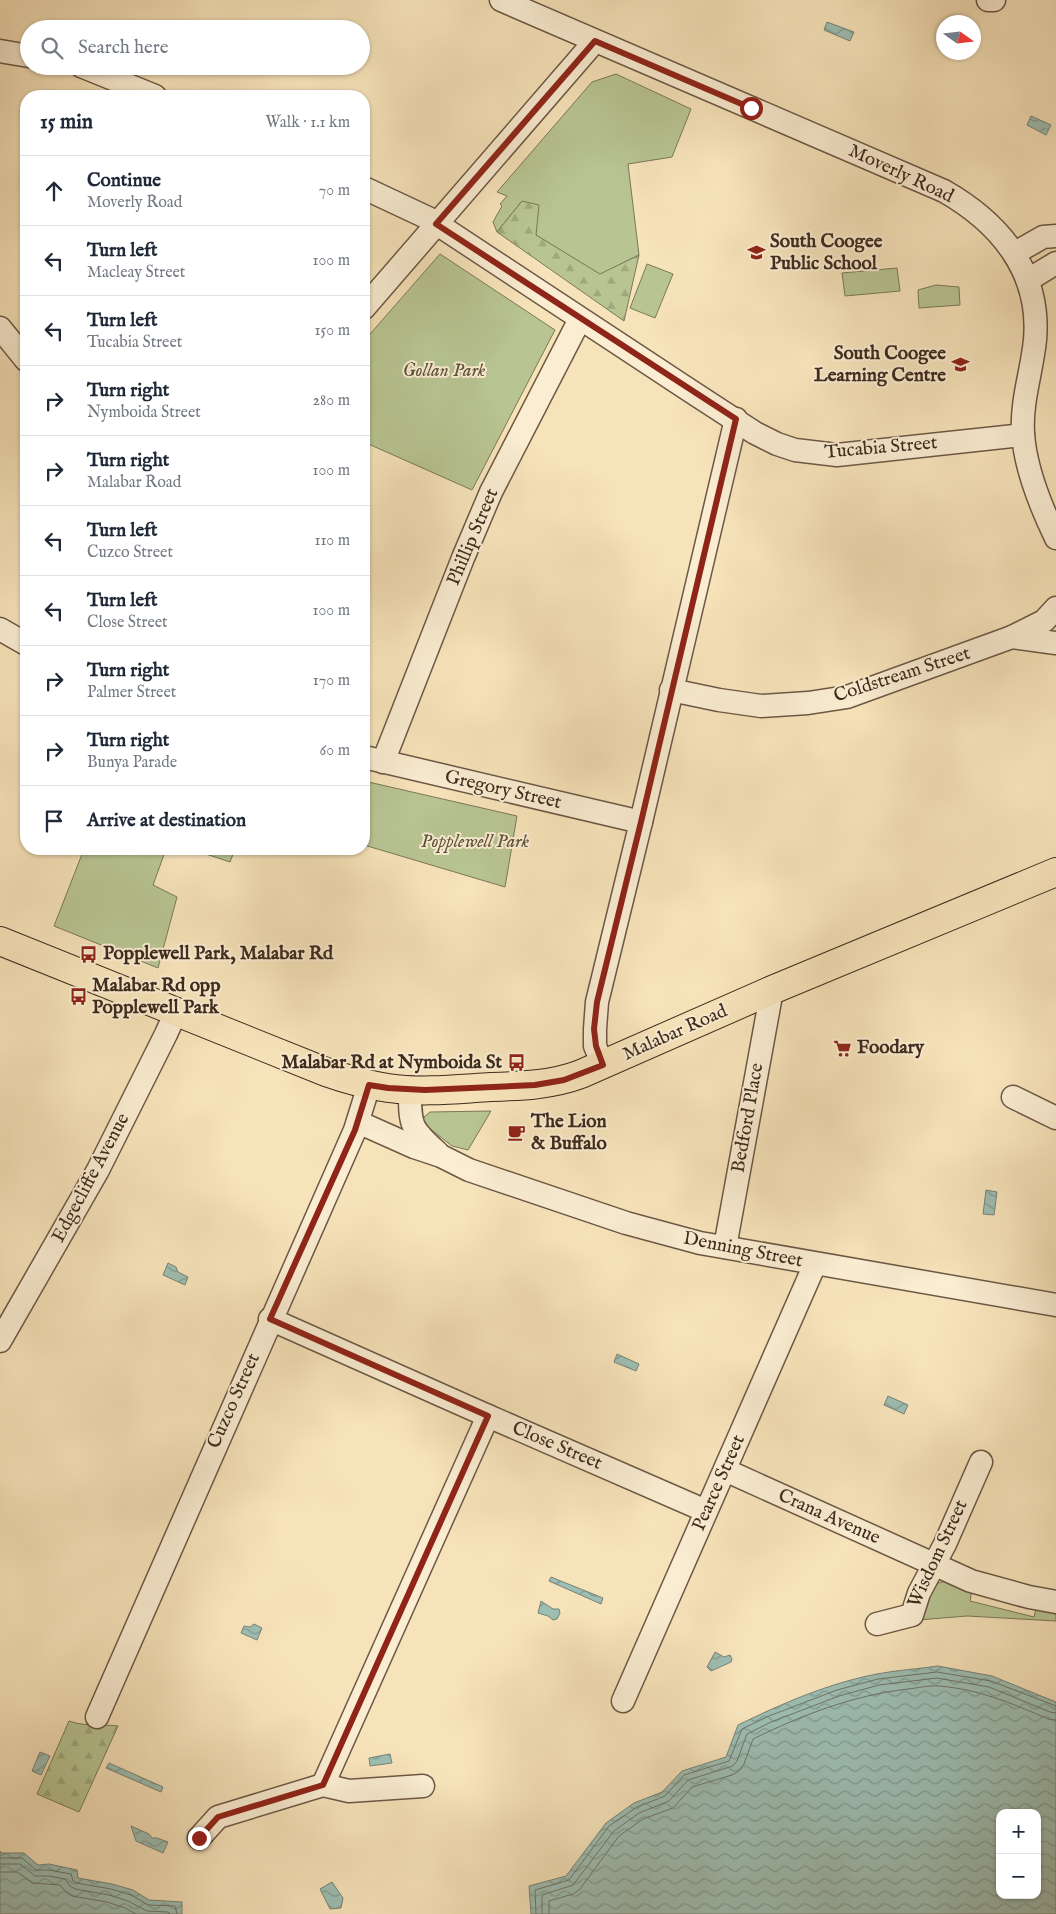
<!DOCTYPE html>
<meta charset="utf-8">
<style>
:root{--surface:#fff;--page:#f2f2f3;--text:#1f2937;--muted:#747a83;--line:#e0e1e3}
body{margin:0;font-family:"IM FELL English",serif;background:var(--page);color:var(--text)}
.controls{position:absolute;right:15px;bottom:15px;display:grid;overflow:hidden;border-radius:10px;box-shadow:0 1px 4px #0004}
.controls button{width:45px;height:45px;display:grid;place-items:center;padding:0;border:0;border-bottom:1px solid var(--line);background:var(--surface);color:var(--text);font:25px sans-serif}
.compass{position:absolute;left:936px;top:15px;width:45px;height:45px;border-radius:50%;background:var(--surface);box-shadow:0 1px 4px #0004;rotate:104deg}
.stop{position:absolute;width:15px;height:15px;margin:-11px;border:4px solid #8f2418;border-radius:50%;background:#fff}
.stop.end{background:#8f2418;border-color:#fff;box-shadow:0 1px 5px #0008}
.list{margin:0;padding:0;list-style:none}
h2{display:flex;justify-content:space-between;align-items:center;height:65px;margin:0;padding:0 20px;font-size:21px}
h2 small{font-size:16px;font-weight:400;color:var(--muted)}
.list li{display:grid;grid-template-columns:32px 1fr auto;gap:15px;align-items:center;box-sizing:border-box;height:70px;padding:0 20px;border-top:1px solid var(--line)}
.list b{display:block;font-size:19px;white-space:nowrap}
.list p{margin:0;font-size:16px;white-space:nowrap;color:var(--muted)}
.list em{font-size:16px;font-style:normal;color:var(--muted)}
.icon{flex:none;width:28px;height:28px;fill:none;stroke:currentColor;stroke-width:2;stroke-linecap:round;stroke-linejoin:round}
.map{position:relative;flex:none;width:1056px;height:1914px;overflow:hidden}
.search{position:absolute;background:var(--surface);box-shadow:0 1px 4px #0004;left:20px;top:20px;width:350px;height:55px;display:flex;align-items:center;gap:12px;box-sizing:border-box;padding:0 18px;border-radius:28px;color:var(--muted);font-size:19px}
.panel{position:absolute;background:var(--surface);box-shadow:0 1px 4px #0004;left:20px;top:90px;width:350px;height:765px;border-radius:20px}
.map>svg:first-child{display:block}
</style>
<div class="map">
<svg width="1056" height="1914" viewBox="0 0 1056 1914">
<defs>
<pattern id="forest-firs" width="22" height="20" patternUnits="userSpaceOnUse" patternTransform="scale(1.25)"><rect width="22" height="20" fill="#b8c593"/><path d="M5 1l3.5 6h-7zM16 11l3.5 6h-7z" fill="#9fa97e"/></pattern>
<pattern id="water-waves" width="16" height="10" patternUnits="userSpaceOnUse" patternTransform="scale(1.25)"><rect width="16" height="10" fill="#9dbeb3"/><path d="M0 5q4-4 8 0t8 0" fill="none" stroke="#819b91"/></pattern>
</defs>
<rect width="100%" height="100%" fill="#f7e3ba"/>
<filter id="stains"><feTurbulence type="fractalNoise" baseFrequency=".004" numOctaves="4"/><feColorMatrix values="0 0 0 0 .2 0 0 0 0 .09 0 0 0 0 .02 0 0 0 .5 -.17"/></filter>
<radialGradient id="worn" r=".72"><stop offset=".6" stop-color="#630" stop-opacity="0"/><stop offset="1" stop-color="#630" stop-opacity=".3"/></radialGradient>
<!-- green -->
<g fill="#b8c593" stroke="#7a7858">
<polygon points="616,74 691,109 672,157 628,164 639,255 611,269 605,278 536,235 522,201 497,232 493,222 502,206 500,204 507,196 497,192 592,82"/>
<polygon points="440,254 555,330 472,490 364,442 364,341"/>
<polygon points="647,264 673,274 655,318 630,308"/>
<polygon points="897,268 900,291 845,296 842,273"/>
<polygon points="936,285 959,287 960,305 919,308 918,290"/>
<polygon points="364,781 517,816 505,887 364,845"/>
<polygon points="84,849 166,849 153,885 177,897 158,968 54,926"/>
<polygon points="191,849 235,849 230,862"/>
<polygon points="491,1111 468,1150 452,1146 423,1123 424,1117 430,1112"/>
<polygon points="946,1581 972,1590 970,1601 1034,1617 1037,1605 1056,1611 1056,1621 967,1616 918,1620 931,1585"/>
</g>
<!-- forest -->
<g fill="url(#forest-firs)" stroke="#7a7858">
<polygon points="522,201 539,205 536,235 600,274 639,255 624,321 497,232"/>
<path d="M69 1721C86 1727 101 1724 118 1726L79 1812 37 1794Z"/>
</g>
<!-- water -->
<g fill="url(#water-waves)" stroke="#778377" fill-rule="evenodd">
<polygon points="827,22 854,32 850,41 824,30"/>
<polygon points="1031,116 1051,125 1046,135 1027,125"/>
<polygon points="986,1190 997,1192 994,1215 983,1214"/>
<polygon points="168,1263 176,1267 178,1272 188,1277 185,1285 163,1275"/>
<polygon points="617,1354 639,1364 636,1371 614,1362"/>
<polygon points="888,1396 908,1405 904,1414 884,1405"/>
<polygon points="551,1577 603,1598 601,1604 549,1581"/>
<polygon points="541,1601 553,1609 559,1609 560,1613 557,1619 553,1620 548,1616 538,1613"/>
<polygon points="254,1624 262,1628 257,1640 241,1633 244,1626 250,1627"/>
<polygon points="715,1652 724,1657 730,1655 732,1659 731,1662 711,1671 707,1667"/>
<path d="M938 1666 992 1676 1056 1702V1914H531L529 1886 566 1876 606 1823 634 1803 662 1792 682 1771 726 1757 738 1725C781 1704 829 1683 877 1674 897 1670 918 1669 938 1666ZM1000 1813H1037V1895H1000Z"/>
<polygon points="40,1752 50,1756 41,1775 32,1771"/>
<polygon points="390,1754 392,1763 370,1766 369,1758"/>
<polygon points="109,1763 163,1787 161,1792 106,1768"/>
<polygon points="131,1826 149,1834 152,1838 157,1838 168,1842 163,1853 136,1841"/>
<polygon points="0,1851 2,1853 24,1853 38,1865 49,1864 77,1870 78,1878 112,1884 133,1890 149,1900 182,1902 182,1914 0,1914"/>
<polygon points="332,1882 343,1898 341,1908 330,1909 320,1889"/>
</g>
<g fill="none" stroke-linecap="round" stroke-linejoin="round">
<!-- shore -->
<g stroke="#6d7468" stroke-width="1">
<polyline points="0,1858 22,1858 36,1870 49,1870 71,1874 73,1881 77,1883 111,1889 131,1895 148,1905 175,1906 177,1914"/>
<polyline points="0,1864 20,1864 35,1876 49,1876 65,1879 70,1886 75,1889 109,1895 128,1901 147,1911 168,1912 170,1914"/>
<polyline points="0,1872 17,1872 33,1883 60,1885 66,1892 72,1896 107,1902 125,1908 136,1914"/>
<polyline points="536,1914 535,1890 569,1880 609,1826 637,1807 665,1796 684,1775 729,1761 742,1729 769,1716 837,1690 878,1679 937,1672 991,1681 1056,1706"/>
<polyline points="542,1914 542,1895 573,1885 614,1831 639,1813 669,1801 688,1780 733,1766 737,1761 747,1734 771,1722 839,1696 879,1685 937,1678 989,1687 1050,1712 1056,1713"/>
<path d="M549 1914V1901L573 1894 580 1889 619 1836 643 1819 673 1808 692 1787 732 1775 739 1771 744 1764 753 1739C802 1715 854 1695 908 1689 918 1688 929 1685 939 1686 977 1689 1012 1703 1048 1719L1056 1720"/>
</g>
<defs>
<g id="minor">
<path d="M501 0 944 191C1000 223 1041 272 1035 340 1032 371 1021 401 1023 433 1025 468 1041 507 1056 538"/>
<polyline points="988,0 994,0"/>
<polyline points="0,51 29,56"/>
<polyline points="81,66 155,96"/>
<polyline points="364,188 428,218 692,392 755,433 777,444 795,450 837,455 1023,435"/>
<polyline points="1015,253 1043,237 1056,236"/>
<polyline points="1028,280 1056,263"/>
<polyline points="364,308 595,41"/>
<polyline points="0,328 26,360"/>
<polyline points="0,629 26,644"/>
<polyline points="1012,637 1056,643"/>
<polyline points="671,690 719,700 761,706 808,703 847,697 1012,637 1044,621 1056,608"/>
<polyline points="364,757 641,822"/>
<polyline points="383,762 463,558 491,492 580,319"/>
<polyline points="603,1065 595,1046 595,1029 597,1002 641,822 736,419"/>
<path d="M410 1090C410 1125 410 1128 437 1152"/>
<polyline points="1013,1097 1056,1118"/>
<polyline points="358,1122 414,1147 441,1156 469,1170 626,1223 700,1243 1056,1305"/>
<polyline points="725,1247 772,990"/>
<polyline points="270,1319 488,1416 706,1511"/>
<polyline points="0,1341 98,1170 166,1034 176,1012"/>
<polyline points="725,1470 971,1581 1029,1597 1056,1602"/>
<polyline points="877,1624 912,1615 919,1593 945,1544 981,1462"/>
<polyline points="623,1701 815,1264"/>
<polyline points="97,1717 355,1130 369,1085"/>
<polyline points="323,1785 488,1416"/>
<polyline points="199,1838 218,1817 323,1785 349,1791 423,1786"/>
</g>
<path id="major" d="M0 941 326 1072C346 1079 367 1085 388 1088 422 1093 457 1089 491 1087 522 1086 552 1085 581 1074L772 990 1056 872"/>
</defs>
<!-- minor casing -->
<use href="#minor" stroke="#6c5845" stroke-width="25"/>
<!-- major casing -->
<use href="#major" stroke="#3d2a1e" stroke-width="30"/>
<!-- minor -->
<use href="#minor" stroke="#faedd2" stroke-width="22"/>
<!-- major -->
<use href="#major" stroke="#f7e3ba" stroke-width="28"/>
</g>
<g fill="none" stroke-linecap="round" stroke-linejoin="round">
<!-- route -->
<polyline stroke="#8f2418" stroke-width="6" points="199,1838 218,1817 323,1785 488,1416 270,1319 355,1130 369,1085 388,1088 425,1090 535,1085 564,1080 603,1065 596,1046 594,1029 597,1002 641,822 736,419 436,224 595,41 751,108"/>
</g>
<!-- icons -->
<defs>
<symbol id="school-bare" viewBox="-9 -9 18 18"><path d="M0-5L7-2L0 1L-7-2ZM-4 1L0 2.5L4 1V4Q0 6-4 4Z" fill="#8f2418" stroke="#faedd2" stroke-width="2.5" paint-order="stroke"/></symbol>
<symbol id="bus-bare" viewBox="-9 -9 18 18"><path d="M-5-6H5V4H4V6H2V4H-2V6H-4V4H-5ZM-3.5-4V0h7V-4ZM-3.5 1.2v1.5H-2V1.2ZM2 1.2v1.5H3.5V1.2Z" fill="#8f2418" stroke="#faedd2" stroke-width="2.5" paint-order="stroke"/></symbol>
<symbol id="supermarket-bare" viewBox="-9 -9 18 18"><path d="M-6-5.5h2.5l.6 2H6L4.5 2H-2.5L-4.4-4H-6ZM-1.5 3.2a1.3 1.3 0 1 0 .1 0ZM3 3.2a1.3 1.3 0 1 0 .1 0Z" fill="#8f2418" stroke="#faedd2" stroke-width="2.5" paint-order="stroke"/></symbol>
<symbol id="cafe-bare" viewBox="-9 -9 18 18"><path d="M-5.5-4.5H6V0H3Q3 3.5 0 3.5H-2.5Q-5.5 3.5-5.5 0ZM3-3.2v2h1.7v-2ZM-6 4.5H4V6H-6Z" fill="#8f2418" stroke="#faedd2" stroke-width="2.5" paint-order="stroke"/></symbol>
</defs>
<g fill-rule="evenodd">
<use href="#school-bare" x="744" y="240" width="25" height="25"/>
<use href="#school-bare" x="948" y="352" width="25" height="25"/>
<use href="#bus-bare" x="76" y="942" width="25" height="25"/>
<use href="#bus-bare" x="66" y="984" width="25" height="25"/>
<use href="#supermarket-bare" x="830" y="1036" width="25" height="25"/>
<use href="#bus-bare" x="504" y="1050" width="25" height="25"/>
<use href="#cafe-bare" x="504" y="1120" width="25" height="25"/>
</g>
<g text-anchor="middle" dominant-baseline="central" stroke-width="4" stroke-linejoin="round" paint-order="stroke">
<!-- street labels -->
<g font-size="19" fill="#3d2a1e" stroke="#faedd2">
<text transform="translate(901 174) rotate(25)">Moverly Road</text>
<text transform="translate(881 448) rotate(-5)">Tucabia Street</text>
<text transform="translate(473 537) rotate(-67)">Phillip Street</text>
<text transform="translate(902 675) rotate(-18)">Coldstream Street</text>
<text transform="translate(503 790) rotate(13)">Gregory Street</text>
<text transform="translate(675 1033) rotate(-24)">Malabar Road</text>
<text transform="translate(748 1118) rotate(-80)">Bedford Place</text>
<text transform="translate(91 1178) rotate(-62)">Edgecliffe Avenue</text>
<text transform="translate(743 1250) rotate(11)">Denning Street</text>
<text transform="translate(234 1401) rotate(-66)">Cuzco Street</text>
<text transform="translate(557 1446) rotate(23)">Close Street</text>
<text transform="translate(719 1483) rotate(-66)">Pearce Street</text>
<text transform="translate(829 1517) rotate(24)">Crana Avenue</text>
<text transform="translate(938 1554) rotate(-65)">Wisdom Street</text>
</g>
<!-- poi labels -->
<g font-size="19" font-weight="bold" fill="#3d2a1e" stroke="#faedd2" text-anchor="start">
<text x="770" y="242">South Coogee<tspan x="770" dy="22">Public School</tspan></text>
<text x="946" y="354" text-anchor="end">South Coogee<tspan x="946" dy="22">Learning Centre</tspan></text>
<text x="103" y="954">Popplewell Park, Malabar Rd</text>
<text x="92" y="986">Malabar Rd opp<tspan x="92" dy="22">Popplewell Park</tspan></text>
<text x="857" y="1048">Foodary</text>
<text x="502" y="1063" text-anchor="end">Malabar Rd at Nymboida St</text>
<text x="531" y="1122">The Lion<tspan x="531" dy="22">&amp; Buffalo</tspan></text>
</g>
<!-- park labels -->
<g font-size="19" font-style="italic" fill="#5c513b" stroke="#faedd2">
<text x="444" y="371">Gollan Park</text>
<text x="475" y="842">Popplewell Park</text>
</g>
</g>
<rect width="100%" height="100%" filter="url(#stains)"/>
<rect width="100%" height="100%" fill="url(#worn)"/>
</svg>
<div class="controls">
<button>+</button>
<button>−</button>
</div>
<svg class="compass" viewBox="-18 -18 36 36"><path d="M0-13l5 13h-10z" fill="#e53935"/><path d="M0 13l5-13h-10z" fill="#747a83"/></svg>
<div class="stop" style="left:751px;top:108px"></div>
<div class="stop end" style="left:199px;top:1838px"></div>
<div class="search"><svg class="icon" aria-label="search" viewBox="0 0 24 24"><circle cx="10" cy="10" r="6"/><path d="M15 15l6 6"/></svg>Search here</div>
<section class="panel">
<h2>15 min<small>Walk · 1.1 km</small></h2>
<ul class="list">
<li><svg class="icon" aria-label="ahead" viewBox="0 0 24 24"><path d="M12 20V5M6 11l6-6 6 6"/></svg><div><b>Continue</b><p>Moverly Road</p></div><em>70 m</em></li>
<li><svg class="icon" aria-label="left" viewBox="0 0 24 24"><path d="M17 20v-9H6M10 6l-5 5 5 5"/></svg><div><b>Turn left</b><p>Macleay Street</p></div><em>100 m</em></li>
<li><svg class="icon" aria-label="left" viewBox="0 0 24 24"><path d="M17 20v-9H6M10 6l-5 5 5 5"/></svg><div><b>Turn left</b><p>Tucabia Street</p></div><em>150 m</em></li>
<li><svg class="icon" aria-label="right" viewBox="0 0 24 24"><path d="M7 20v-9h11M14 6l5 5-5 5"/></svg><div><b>Turn right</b><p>Nymboida Street</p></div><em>280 m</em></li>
<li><svg class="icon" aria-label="right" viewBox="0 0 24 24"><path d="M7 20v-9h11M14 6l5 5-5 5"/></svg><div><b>Turn right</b><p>Malabar Road</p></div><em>100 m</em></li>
<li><svg class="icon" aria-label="left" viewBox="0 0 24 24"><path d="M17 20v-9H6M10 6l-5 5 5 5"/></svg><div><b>Turn left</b><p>Cuzco Street</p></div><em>110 m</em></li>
<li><svg class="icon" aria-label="left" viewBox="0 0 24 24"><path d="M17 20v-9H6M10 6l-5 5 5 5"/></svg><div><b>Turn left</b><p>Close Street</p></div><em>100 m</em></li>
<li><svg class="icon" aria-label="right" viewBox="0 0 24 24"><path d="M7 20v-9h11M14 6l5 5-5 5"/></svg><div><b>Turn right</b><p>Palmer Street</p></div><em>170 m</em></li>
<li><svg class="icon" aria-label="right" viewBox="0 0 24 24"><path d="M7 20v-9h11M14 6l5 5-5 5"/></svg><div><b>Turn right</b><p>Bunya Parade</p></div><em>60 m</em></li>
<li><svg class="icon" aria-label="arrive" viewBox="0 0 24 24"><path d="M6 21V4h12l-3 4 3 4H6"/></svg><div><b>Arrive at destination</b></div></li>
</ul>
</section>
</div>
